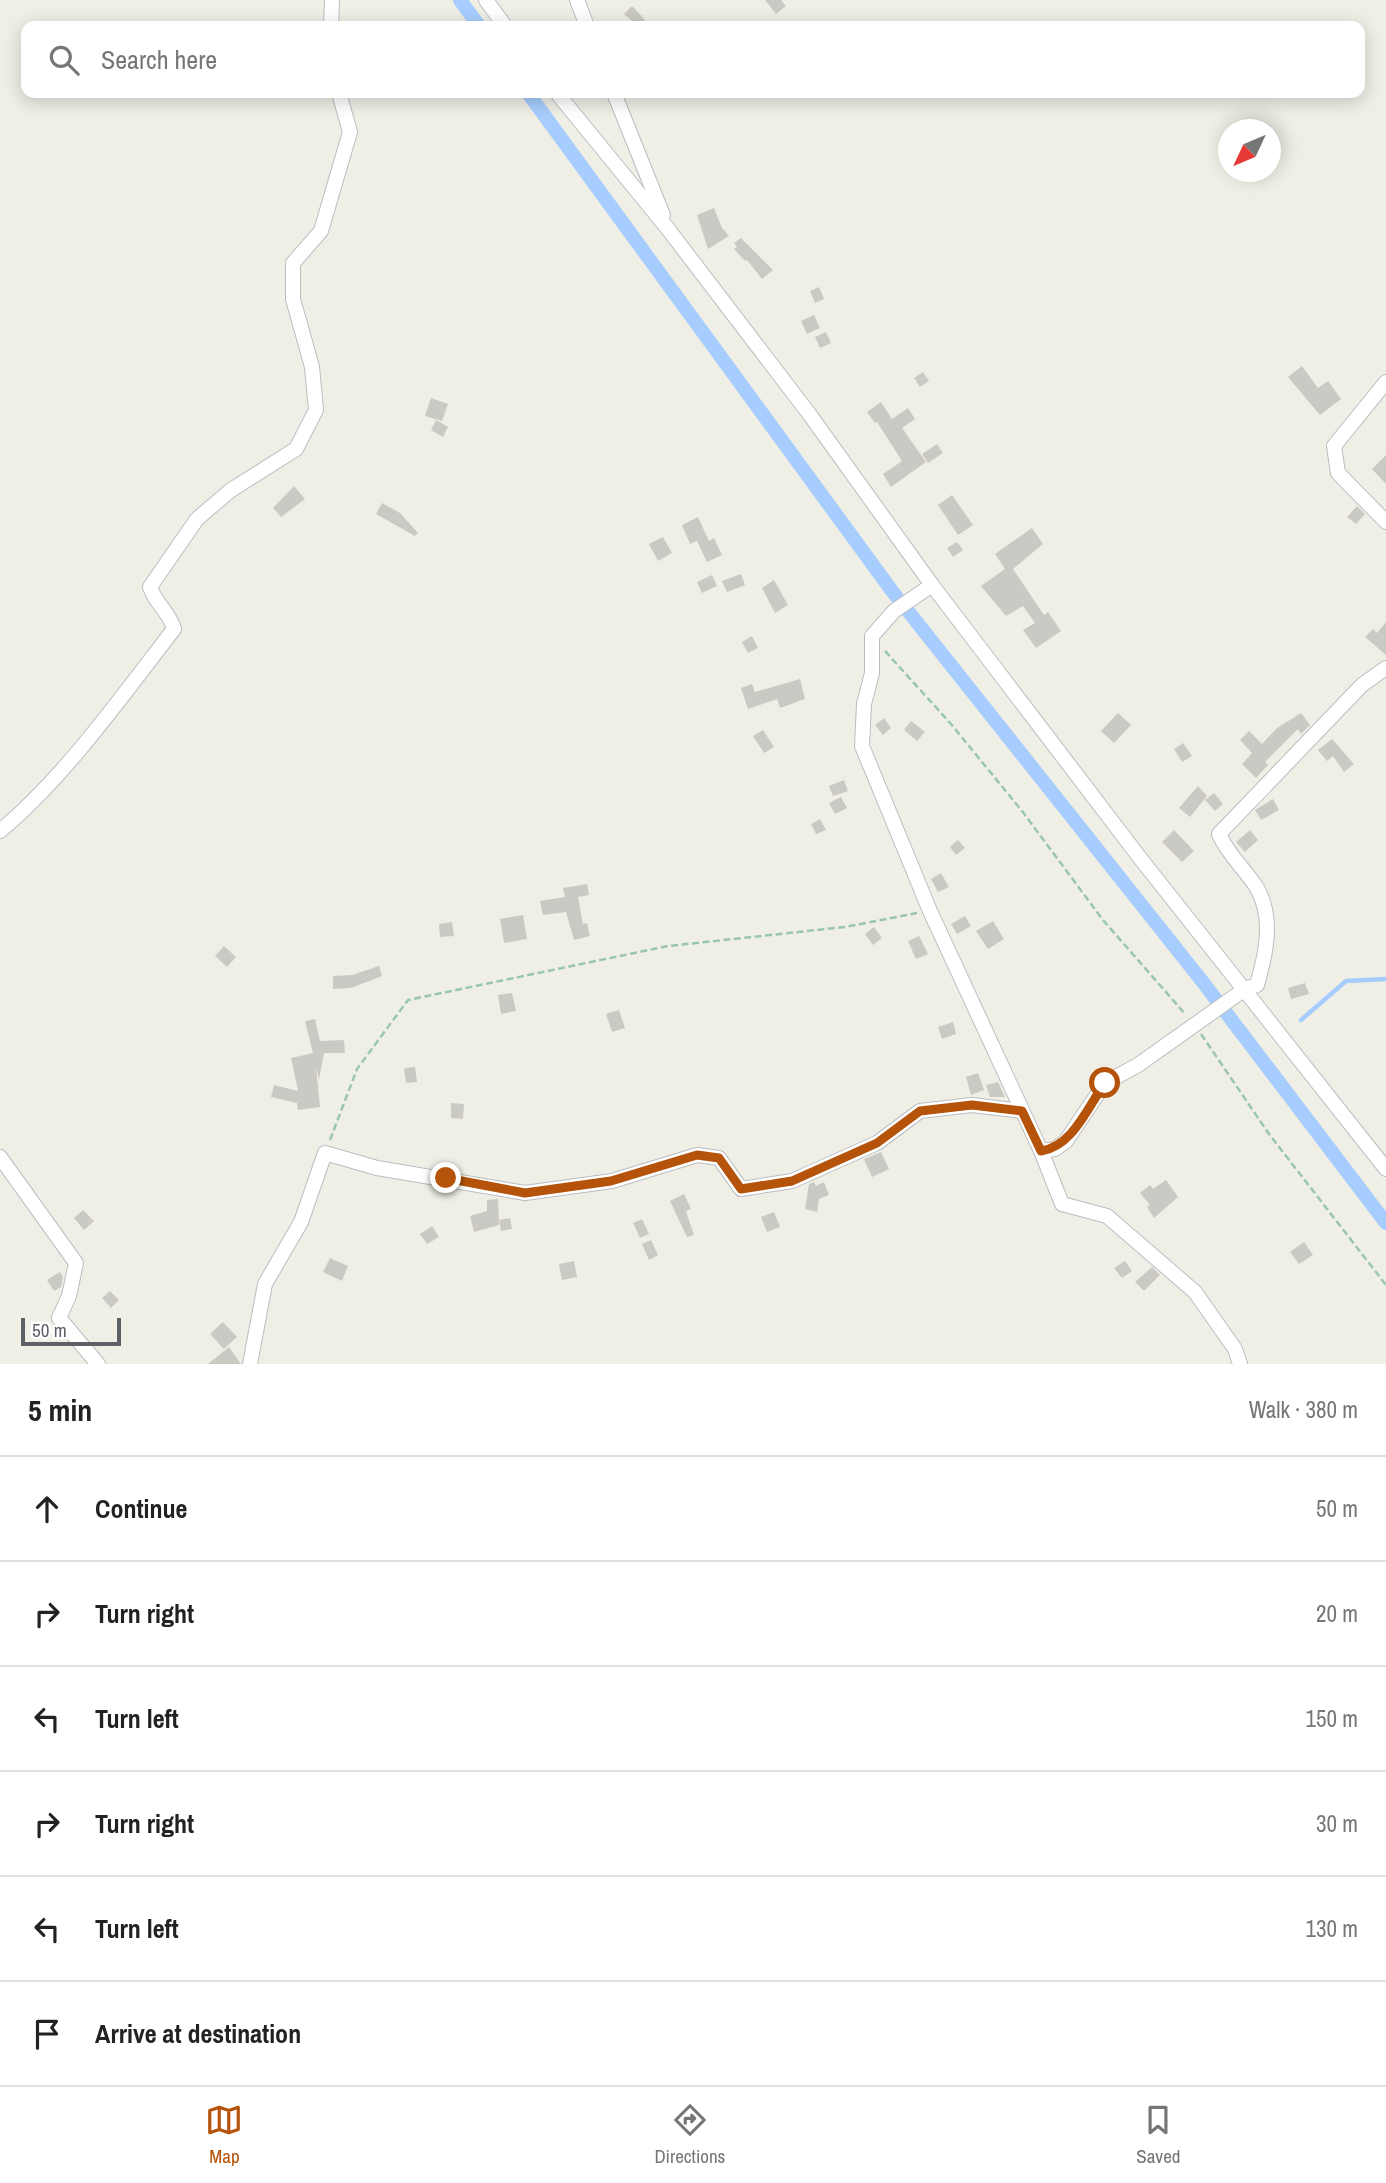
<!DOCTYPE html>
<meta charset="utf-8">
<style>
:root{--surface:#fff;--page:#f6f6f6;--text:#222;--muted:#767676;--line:#e0e0e0;--accent:#b45309}
body{margin:0;font-family:"Archivo Narrow",sans-serif;background:var(--page);color:var(--text)}
.compass{position:absolute;left:1218px;top:119px;width:63px;height:63px;border-radius:50%;background:var(--surface);box-shadow:0 4px 18px #0003;rotate:226deg}
.scale{position:absolute;left:21px;bottom:18px;width:100px;box-sizing:border-box;padding-left:7px;border:4px solid #5d6067;border-top:0;font-size:19px;line-height:24px;white-space:nowrap;color:#5d6067;-webkit-text-stroke:5px #fff;paint-order:stroke}
.stop{position:absolute;width:21px;height:21px;margin:-16px;border:5px solid #b45309;border-radius:50%;background:#fff}
.stop.end{background:#b45309;border-color:#fff;box-shadow:0 2px 7px #0008}
.list{margin:0;padding:0;list-style:none}
h2{display:flex;justify-content:space-between;align-items:center;height:91px;margin:0;padding:0 28px;font-size:30px}
h2 small{font-size:23px;font-weight:400;color:var(--muted)}
.list li{display:grid;grid-template-columns:46px 1fr auto;gap:21px;align-items:center;box-sizing:border-box;height:105px;padding:0 28px;border-top:2px solid var(--line)}
.list b{display:block;font-size:26px;white-space:nowrap}
.list em{font-size:23px;font-style:normal;color:var(--muted)}
.icon{flex:none;width:38px;height:38px;fill:none;stroke:currentColor;stroke-width:2;stroke-linecap:round;stroke-linejoin:round}
.map{position:relative;flex:none;width:1386px;height:1364px;overflow:hidden}
.search{position:absolute;background:var(--surface);box-shadow:0 4px 18px #0003;left:21px;right:21px;top:21px;height:77px;display:flex;align-items:center;gap:18px;box-sizing:border-box;padding:0 24px;border-radius:14px;color:var(--muted);font-size:26px}
.sheet{height:721px;background:var(--surface)}
nav{display:flex;justify-content:space-around;align-items:center;box-sizing:border-box;height:98px;border-top:2px solid var(--line);background:var(--surface);font-size:19px;color:var(--muted)}
nav a{display:grid;justify-items:center;gap:4px}
nav .on{color:var(--accent)}
.map>svg:first-child{display:block}
</style>
<div class="map">
<svg width="1386" height="1364" viewBox="0 0 1386 1364">
<rect width="100%" height="100%" fill="#f0efe6"/>
<g fill="none" stroke-linecap="round" stroke-linejoin="round">
<!-- stream -->
<polyline stroke="#a7cdff" stroke-width="4.5" points="1301,1020 1346,981 1386,979"/>
<!-- canal -->
<g stroke="#a7cdff" stroke-width="14">
<polyline points="460,0 479,26"/>
<polyline points="528,93 892,591 1202,981 1386,1223"/>
</g>
</g>
<!-- building -->
<g fill="#cbc9c3">
<polygon points="765,0 781,0 786,6 776,14"/>
<polygon points="632,6 645,20 638,26 624,14"/>
<polygon points="714,208 722,228 729,236 708,249 697,215"/>
<polygon points="741,238 773,270 762,279 747,260 745,261 734,249 737,247 734,243"/>
<polygon points="819,287 824,299 815,303 810,291"/>
<polygon points="814,315 820,328 807,334 801,321"/>
<polygon points="826,332 831,343 820,348 815,337"/>
<polygon points="1302,366 1318,388 1328,381 1341,399 1320,415 1288,377"/>
<polygon points="923,372 929,381 920,387 914,378"/>
<polygon points="431,398 448,404 442,421 425,416"/>
<polygon points="881,402 892,419 908,408 915,419 902,428 926,462 891,487 883,474 902,461 877,422 875,423 867,412"/>
<polygon points="436,420 448,427 443,437 431,430"/>
<polygon points="937,444 943,453 928,463 922,454"/>
<polygon points="1386,455 1386,484 1372,469"/>
<polygon points="294,486 305,499 281,517 273,508"/>
<polygon points="952,495 973,525 958,535 938,505"/>
<polygon points="382,503 400,513 418,533 415,536 376,514"/>
<polygon points="1357,506 1365,514 1356,524 1347,517"/>
<polygon points="698,517 709,541 714,538 722,555 707,562 697,541 690,544 682,525"/>
<polygon points="1032,528 1043,544 1013,569 1044,615 1048,612 1061,631 1036,648 1023,630 1035,623 1023,606 1006,616 981,586 1005,569 995,554"/>
<polygon points="663,537 672,553 658,561 649,544"/>
<polygon points="957,542 963,550 953,557 947,548"/>
<polygon points="741,574 745,585 727,592 722,581"/>
<polygon points="712,575 717,586 702,593 697,582"/>
<polygon points="774,580 788,605 775,613 762,588"/>
<polygon points="1386,622 1386,655 1365,637 1373,629 1377,633"/>
<polygon points="752,636 758,648 748,653 742,642"/>
<polygon points="800,679 805,699 780,708 777,699 748,709 741,688 752,684 755,692"/>
<polygon points="1118,713 1131,725 1114,743 1101,731"/>
<polygon points="1301,713 1310,725 1301,734 1298,729 1265,762 1268,765 1256,778 1242,764 1252,753 1240,740 1249,731 1262,744 1277,728"/>
<polygon points="884,718 891,728 883,735 875,725"/>
<polygon points="911,721 925,732 917,741 904,730"/>
<polygon points="763,730 774,747 764,753 753,736"/>
<polygon points="1332,739 1354,764 1344,772 1333,756 1327,761 1318,750"/>
<polygon points="1183,743 1192,756 1182,762 1174,749"/>
<polygon points="844,780 848,791 833,796 829,786"/>
<polygon points="1198,786 1207,796 1190,817 1179,808"/>
<polygon points="1214,793 1223,804 1215,811 1205,800"/>
<polygon points="841,797 847,808 835,814 829,803"/>
<polygon points="1273,799 1279,810 1261,820 1255,810"/>
<polygon points="820,819 826,830 816,834 811,824"/>
<polygon points="1174,830 1194,851 1182,862 1162,842"/>
<polygon points="1250,830 1258,840 1245,852 1236,842"/>
<polygon points="958,840 965,848 956,855 950,847"/>
<polygon points="941,873 949,887 938,892 931,879"/>
<polygon points="587,884 589,895 578,897 583,924 587,923 590,936 574,940 566,912 543,915 540,901 565,897 563,888"/>
<polygon points="523,915 527,939 504,943 500,919"/>
<polygon points="965,916 971,926 957,934 951,924"/>
<polygon points="993,921 1004,939 988,949 976,931"/>
<polygon points="452,922 454,936 440,937 439,924"/>
<polygon points="874,927 882,938 873,945 865,934"/>
<polygon points="919,936 928,954 916,959 908,941"/>
<polygon points="224,946 236,957 227,967 215,956"/>
<polygon points="379,966 382,976 351,988 333,989 333,976 352,975"/>
<polygon points="1305,983 1309,994 1291,999 1288,988"/>
<polygon points="512,993 516,1011 501,1014 498,995"/>
<polygon points="619,1010 625,1028 612,1032 606,1014"/>
<polygon points="315,1019 320,1041 344,1040 345,1053 324,1053 319,1080 316,1067 320,1107 298,1110 297,1103 271,1097 274,1085 298,1091 291,1058 313,1053 305,1021"/>
<polygon points="953,1022 956,1034 942,1039 938,1027"/>
<polygon points="415,1067 417,1082 406,1083 404,1068"/>
<polygon points="978,1073 984,1090 971,1095 966,1077"/>
<polygon points="998,1082 1005,1097 990,1097 986,1085"/>
<polygon points="451,1103 464,1104 463,1119 451,1118"/>
<polygon points="881,1152 889,1169 872,1177 864,1159"/>
<polygon points="1166,1180 1178,1197 1154,1218 1147,1207 1150,1205 1140,1193 1150,1185 1153,1189"/>
<polygon points="814,1182 816,1186 824,1182 829,1195 819,1199 817,1212 805,1209 809,1184"/>
<polygon points="684,1194 691,1209 686,1211 694,1235 687,1237 670,1201"/>
<polygon points="498,1199 499,1225 474,1232 470,1216 487,1211 487,1200"/>
<polygon points="83,1210 94,1221 84,1230 74,1218"/>
<polygon points="774,1212 780,1227 767,1232 761,1217"/>
<polygon points="510,1218 512,1229 501,1231 499,1220"/>
<polygon points="642,1219 649,1234 640,1238 633,1223"/>
<polygon points="432,1226 439,1237 427,1244 420,1234"/>
<polygon points="651,1240 658,1255 649,1260 642,1244"/>
<polygon points="1304,1242 1313,1255 1299,1264 1290,1252"/>
<polygon points="330,1258 348,1266 342,1281 323,1272"/>
<polygon points="574,1261 577,1277 562,1280 559,1264"/>
<polygon points="1125,1261 1132,1271 1122,1278 1114,1268"/>
<polygon points="1152,1267 1160,1275 1144,1291 1135,1282"/>
<polygon points="60,1272 63,1277 61,1287 54,1291 47,1280"/>
<polygon points="110,1291 119,1300 111,1308 102,1298"/>
<polygon points="223,1322 237,1337 224,1349 210,1334"/>
<polygon points="229,1347 241,1364 208,1364"/>
</g>
<g fill="none" stroke-linecap="round" stroke-linejoin="round">
<defs>
<g id="minor">
<polyline points="486,0 505,26"/>
<polyline points="577,0 587,26"/>
<polyline points="331,26 332,0"/>
<polyline points="557,93 668,229 810,415 932,585 1140,858 1386,1169"/>
<polyline points="614,93 663,215"/>
<polyline points="1386,382 1334,446 1338,473 1386,522"/>
<polyline points="932,585 894,611 872,636 872,673 864,704 862,746 930,911 1041,1151 1062,1204 1107,1216 1195,1292 1235,1349 1240,1364"/>
<path d="M0 831C64 778 123 695 174 629 169 611 156 605 150 587L197 519 231 490 296 449 316 410 312 367 293 299V263L321 231 350 132 339 93"/>
<path d="M1041 1151 1055 1149 1066 1141 1105 1083 1138 1065 1245 989 1257 985C1266 954 1274 918 1257 888 1245 869 1228 855 1219 834L1362 685 1386 668"/>
<polyline points="0,1157 76,1263 69,1296 59,1318 98,1364"/>
<polyline points="250,1364 265,1284 301,1222 325,1153 377,1168 525,1193 612,1181 697,1155 719,1158 741,1189 792,1181 877,1143 920,1111 972,1105 1022,1111"/>
</g>
</defs>
<!-- minor casing -->
<use href="#minor" stroke="#babdc2" stroke-width="16"/>
<!-- path -->
<g stroke="#99c6ad" stroke-width="2.5" stroke-dasharray="7 3.5" stroke-linecap="butt">
<polyline points="885,651 951,724 1022,811 1103,920 1186,1015"/>
<polyline points="1201,1034 1269,1134 1386,1285"/>
<polyline points="330,1140 357,1069 408,1000 668,946 845,927 917,913"/>
</g>
<!-- minor -->
<use href="#minor" stroke="#fff" stroke-width="14"/>
</g>
<g fill="none" stroke-linecap="round" stroke-linejoin="round">
<!-- route -->
<path stroke="#b45309" stroke-width="9" d="M446 1178 525 1193 611 1181 697 1155 719 1158 741 1189 792 1181 877 1143 920 1111 972 1105 1022 1111 1041 1151C1073 1146 1087 1108 1105 1083"/>
</g>
</svg>
<svg class="compass" viewBox="-18 -18 36 36"><path d="M0-13l5 13h-10z" fill="#e53935"/><path d="M0 13l5-13h-10z" fill="#767676"/></svg>
<div class="scale">50 m</div>
<div class="stop" style="left:1105px;top:1083px"></div>
<div class="stop end" style="left:446px;top:1178px"></div>
<div class="search"><svg class="icon" aria-label="search" viewBox="0 0 24 24"><circle cx="10" cy="10" r="6"/><path d="M15 15l6 6"/></svg>Search here</div>
</div>
<section class="sheet">
<h2>5 min<small>Walk · 380 m</small></h2>
<ul class="list">
<li><svg class="icon" aria-label="ahead" viewBox="0 0 24 24"><path d="M12 20V5M6 11l6-6 6 6"/></svg><div><b>Continue</b></div><em>50 m</em></li>
<li><svg class="icon" aria-label="right" viewBox="0 0 24 24"><path d="M7 20v-9h11M14 6l5 5-5 5"/></svg><div><b>Turn right</b></div><em>20 m</em></li>
<li><svg class="icon" aria-label="left" viewBox="0 0 24 24"><path d="M17 20v-9H6M10 6l-5 5 5 5"/></svg><div><b>Turn left</b></div><em>150 m</em></li>
<li><svg class="icon" aria-label="right" viewBox="0 0 24 24"><path d="M7 20v-9h11M14 6l5 5-5 5"/></svg><div><b>Turn right</b></div><em>30 m</em></li>
<li><svg class="icon" aria-label="left" viewBox="0 0 24 24"><path d="M17 20v-9H6M10 6l-5 5 5 5"/></svg><div><b>Turn left</b></div><em>130 m</em></li>
<li><svg class="icon" aria-label="arrive" viewBox="0 0 24 24"><path d="M6 21V4h12l-3 4 3 4H6"/></svg><div><b>Arrive at destination</b></div></li>
</ul>
</section>
<nav>
<a class="on"><svg class="icon" aria-label="map" viewBox="0 0 24 24"><path d="M3 6l6-2 6 2 6-2v14l-6 2-6-2-6 2zM9 4v14M15 6v14"/></svg>Map</a>
<a><svg class="icon" aria-label="directions" viewBox="0 0 24 24"><path d="M12 3l9 9-9 9-9-9zM9 14v-3h6M13 9l2 2-2 2"/></svg>Directions</a>
<a><svg class="icon" aria-label="saved" viewBox="0 0 24 24"><path d="M7 4h10v16l-5-4-5 4z"/></svg>Saved</a>
</nav>
